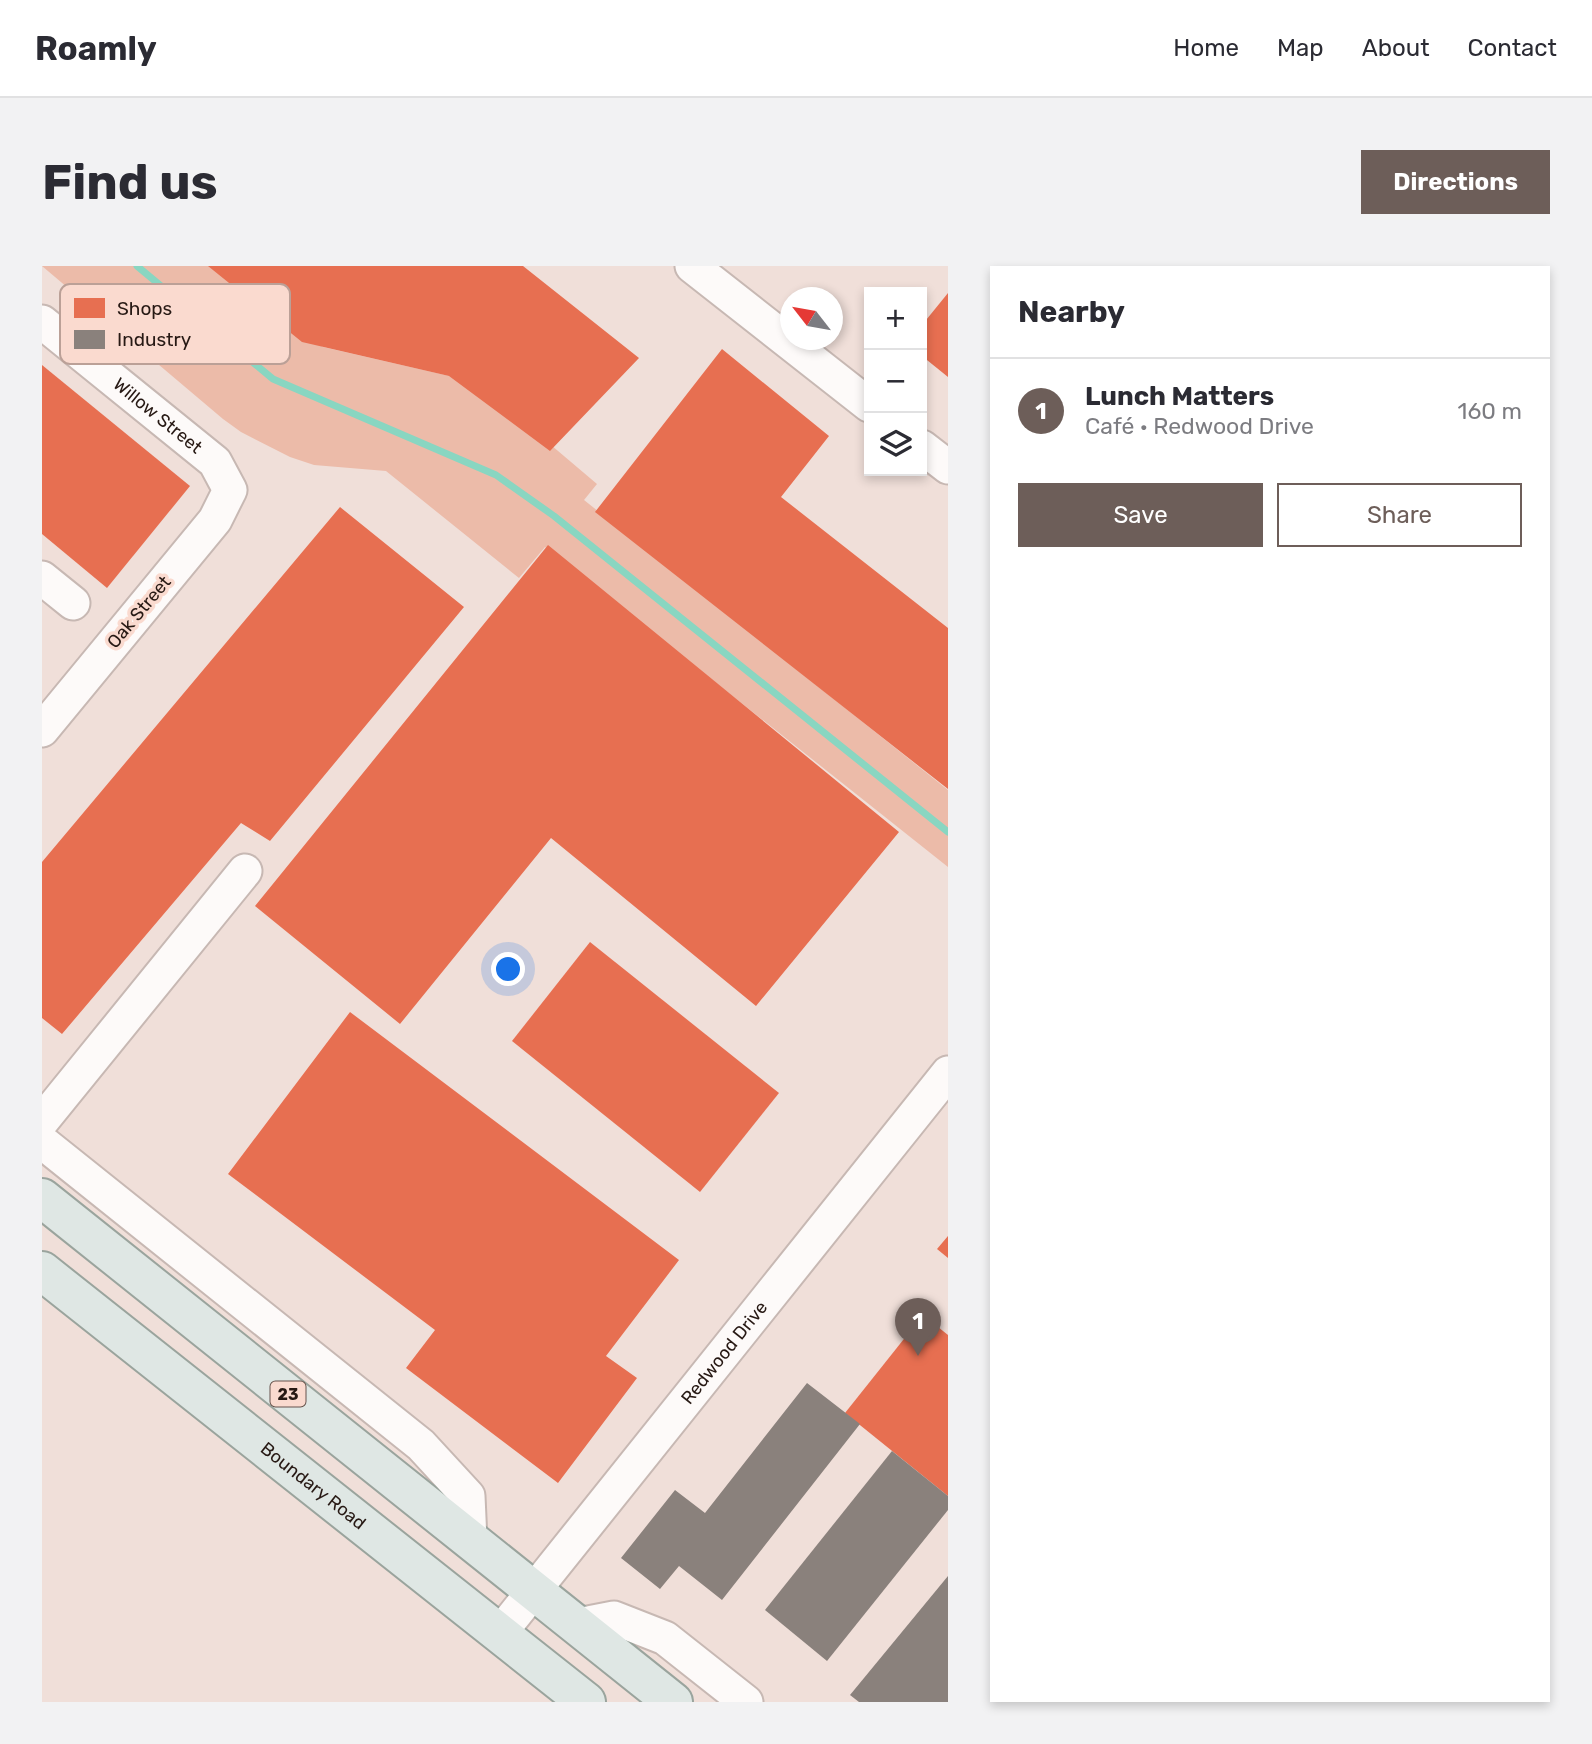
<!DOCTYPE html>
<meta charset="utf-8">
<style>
:root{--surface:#fff;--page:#f2f2f3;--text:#2b2b33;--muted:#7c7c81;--line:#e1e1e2;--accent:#6d5e59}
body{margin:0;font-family:Rubik,sans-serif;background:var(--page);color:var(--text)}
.controls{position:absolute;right:21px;top:21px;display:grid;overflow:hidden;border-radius:0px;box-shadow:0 4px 10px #0003}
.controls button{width:63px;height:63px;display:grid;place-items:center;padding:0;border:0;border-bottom:2px solid var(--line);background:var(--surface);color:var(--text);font:35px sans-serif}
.compass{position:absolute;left:738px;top:21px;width:63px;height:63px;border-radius:50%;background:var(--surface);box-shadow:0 4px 10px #0003;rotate:301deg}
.you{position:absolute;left:467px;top:704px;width:24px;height:24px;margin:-18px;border:5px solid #fff;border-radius:50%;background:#1a73e8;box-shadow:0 0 0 10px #1a73e833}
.badge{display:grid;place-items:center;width:46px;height:46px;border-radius:50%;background:var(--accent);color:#fff;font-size:23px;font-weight:700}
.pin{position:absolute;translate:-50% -58px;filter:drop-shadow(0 2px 4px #0008)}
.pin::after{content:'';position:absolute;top:37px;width:24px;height:21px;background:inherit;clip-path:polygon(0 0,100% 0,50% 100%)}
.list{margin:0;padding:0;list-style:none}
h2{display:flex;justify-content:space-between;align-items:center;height:91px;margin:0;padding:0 28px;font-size:30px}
h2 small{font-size:23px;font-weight:400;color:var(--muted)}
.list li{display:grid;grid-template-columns:46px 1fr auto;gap:21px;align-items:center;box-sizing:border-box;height:105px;padding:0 28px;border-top:2px solid var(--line)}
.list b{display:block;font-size:26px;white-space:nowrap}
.list p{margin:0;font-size:23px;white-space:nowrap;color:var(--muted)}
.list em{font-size:23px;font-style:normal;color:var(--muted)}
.actions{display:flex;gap:14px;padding:21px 28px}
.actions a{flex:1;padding:16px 0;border:2px solid var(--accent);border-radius:0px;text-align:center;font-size:24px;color:var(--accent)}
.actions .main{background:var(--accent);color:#fff}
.icon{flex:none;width:38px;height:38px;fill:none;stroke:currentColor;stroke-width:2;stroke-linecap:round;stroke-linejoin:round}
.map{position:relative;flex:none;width:906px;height:1436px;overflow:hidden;border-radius:0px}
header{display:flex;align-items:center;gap:42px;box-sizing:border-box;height:98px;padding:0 35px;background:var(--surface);border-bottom:2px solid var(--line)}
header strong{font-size:33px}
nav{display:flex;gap:38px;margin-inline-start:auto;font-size:24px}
.intro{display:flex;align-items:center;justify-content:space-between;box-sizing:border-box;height:168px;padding:0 42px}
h1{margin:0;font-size:49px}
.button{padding:18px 32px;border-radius:0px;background:var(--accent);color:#fff;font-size:24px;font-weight:700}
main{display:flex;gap:42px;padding:0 42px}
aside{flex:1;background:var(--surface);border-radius:0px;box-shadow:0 4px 10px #0003}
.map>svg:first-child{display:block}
</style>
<header>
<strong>Roamly</strong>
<nav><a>Home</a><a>Map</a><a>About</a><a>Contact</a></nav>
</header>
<div class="intro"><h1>Find us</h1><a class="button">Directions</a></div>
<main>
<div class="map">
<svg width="906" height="1436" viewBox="0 0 906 1436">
<rect width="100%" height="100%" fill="#f0dfd9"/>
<!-- green -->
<polygon fill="#ecbba9" points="0,0 172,0 227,46 281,81 416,112 470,146 555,218 542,234 906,524 906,601 503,281 477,312 344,205 272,199 248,191 199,166 181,153"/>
<!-- shops -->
<g fill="#e76f51">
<polygon points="166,0 481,0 597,92 508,185 407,110 260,76"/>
<polygon points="906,27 906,111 880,90 880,59"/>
<polygon points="680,83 787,170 739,231 906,362 906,523 553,246"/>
<polygon points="0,99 148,220 65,322 0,268"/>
<polygon points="298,241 422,341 228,575 199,557 20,768 0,752 0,596"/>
<polygon points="506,279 857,566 714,740 509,572 358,758 213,640"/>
<polygon points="548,676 737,827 658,926 470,775"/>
<polygon points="308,746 637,994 564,1090 595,1112 516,1217 364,1102 393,1064 186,908"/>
<polygon points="906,970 906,992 895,983"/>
<polygon points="881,1049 906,1069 906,1230 803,1147"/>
</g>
<!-- industry -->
<g fill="#8a817c">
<polygon points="765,1117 818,1158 680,1334 637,1300 618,1323 579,1292 633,1224 663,1247"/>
<polygon points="850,1185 906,1230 906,1244 785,1395 723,1344"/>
<polygon points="906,1310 906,1436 817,1436 808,1429"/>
</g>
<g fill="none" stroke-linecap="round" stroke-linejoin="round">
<!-- stream -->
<polyline stroke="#89d6c1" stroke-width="7" points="95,0 231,113 454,209 512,250 906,566"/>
<defs>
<g id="minor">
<polyline points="650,0 827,139"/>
<path id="s1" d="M0 56 173 196 188 224 173 254 0 464"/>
<polyline points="880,181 906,201"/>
<polyline points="0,312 31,337"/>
<polyline points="0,855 203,605"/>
<polyline points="0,876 379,1179 426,1230 428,1274"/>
<polyline points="536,1359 572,1352 623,1372 704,1436"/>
<path id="s2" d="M458 1367 906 807"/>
</g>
<g id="major">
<polyline points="0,932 631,1436"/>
<path id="s3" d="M0 1005 544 1436"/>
</g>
</defs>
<!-- minor casing -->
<use href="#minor" stroke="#c7b8b3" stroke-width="37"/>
<!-- major casing -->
<use href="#major" stroke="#9aa49d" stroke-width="42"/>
<!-- minor -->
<use href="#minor" stroke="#fdfaf9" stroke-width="33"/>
<!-- major -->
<use href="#major" stroke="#dfe7e4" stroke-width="38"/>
</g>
<g text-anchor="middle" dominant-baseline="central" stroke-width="7" stroke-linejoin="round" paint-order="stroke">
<!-- shield labels -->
<rect fill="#fadacf" stroke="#66534c" stroke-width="2" x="228.5" y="1115.5" width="35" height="25" rx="5"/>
<g font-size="16" font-weight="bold" fill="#271914">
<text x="246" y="1128">23</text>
</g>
<!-- street labels -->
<g font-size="18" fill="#271914" stroke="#fadacf">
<text stroke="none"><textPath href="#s1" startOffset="149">Willow Street</textPath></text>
<text transform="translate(97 346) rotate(-50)">Oak Street</text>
<text stroke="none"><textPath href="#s2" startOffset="359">Redwood Drive</textPath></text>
<text stroke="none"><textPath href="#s3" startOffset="346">Boundary Road</textPath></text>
</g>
</g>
<!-- legend -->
<rect x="18" y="18" width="230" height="80" rx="10" fill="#fadacf" stroke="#bba097" stroke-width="2"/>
<rect x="32" y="32" width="31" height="20" fill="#e76f51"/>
<rect x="32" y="64" width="31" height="19" fill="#8a817c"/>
<g font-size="19" fill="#271914">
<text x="75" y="49">Shops</text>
<text x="75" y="80">Industry</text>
</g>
</svg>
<div class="controls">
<button>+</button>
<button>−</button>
<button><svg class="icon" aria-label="layers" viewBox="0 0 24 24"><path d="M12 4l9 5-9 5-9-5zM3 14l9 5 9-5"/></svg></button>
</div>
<svg class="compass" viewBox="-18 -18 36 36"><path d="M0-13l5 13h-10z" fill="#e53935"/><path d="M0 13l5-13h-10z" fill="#7c7c81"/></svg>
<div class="you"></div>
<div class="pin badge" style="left:876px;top:1090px">1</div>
</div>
<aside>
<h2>Nearby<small></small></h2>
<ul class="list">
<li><span class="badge">1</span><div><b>Lunch Matters</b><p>Café · Redwood Drive</p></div><em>160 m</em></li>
</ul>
<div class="actions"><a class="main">Save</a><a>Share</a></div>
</aside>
</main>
